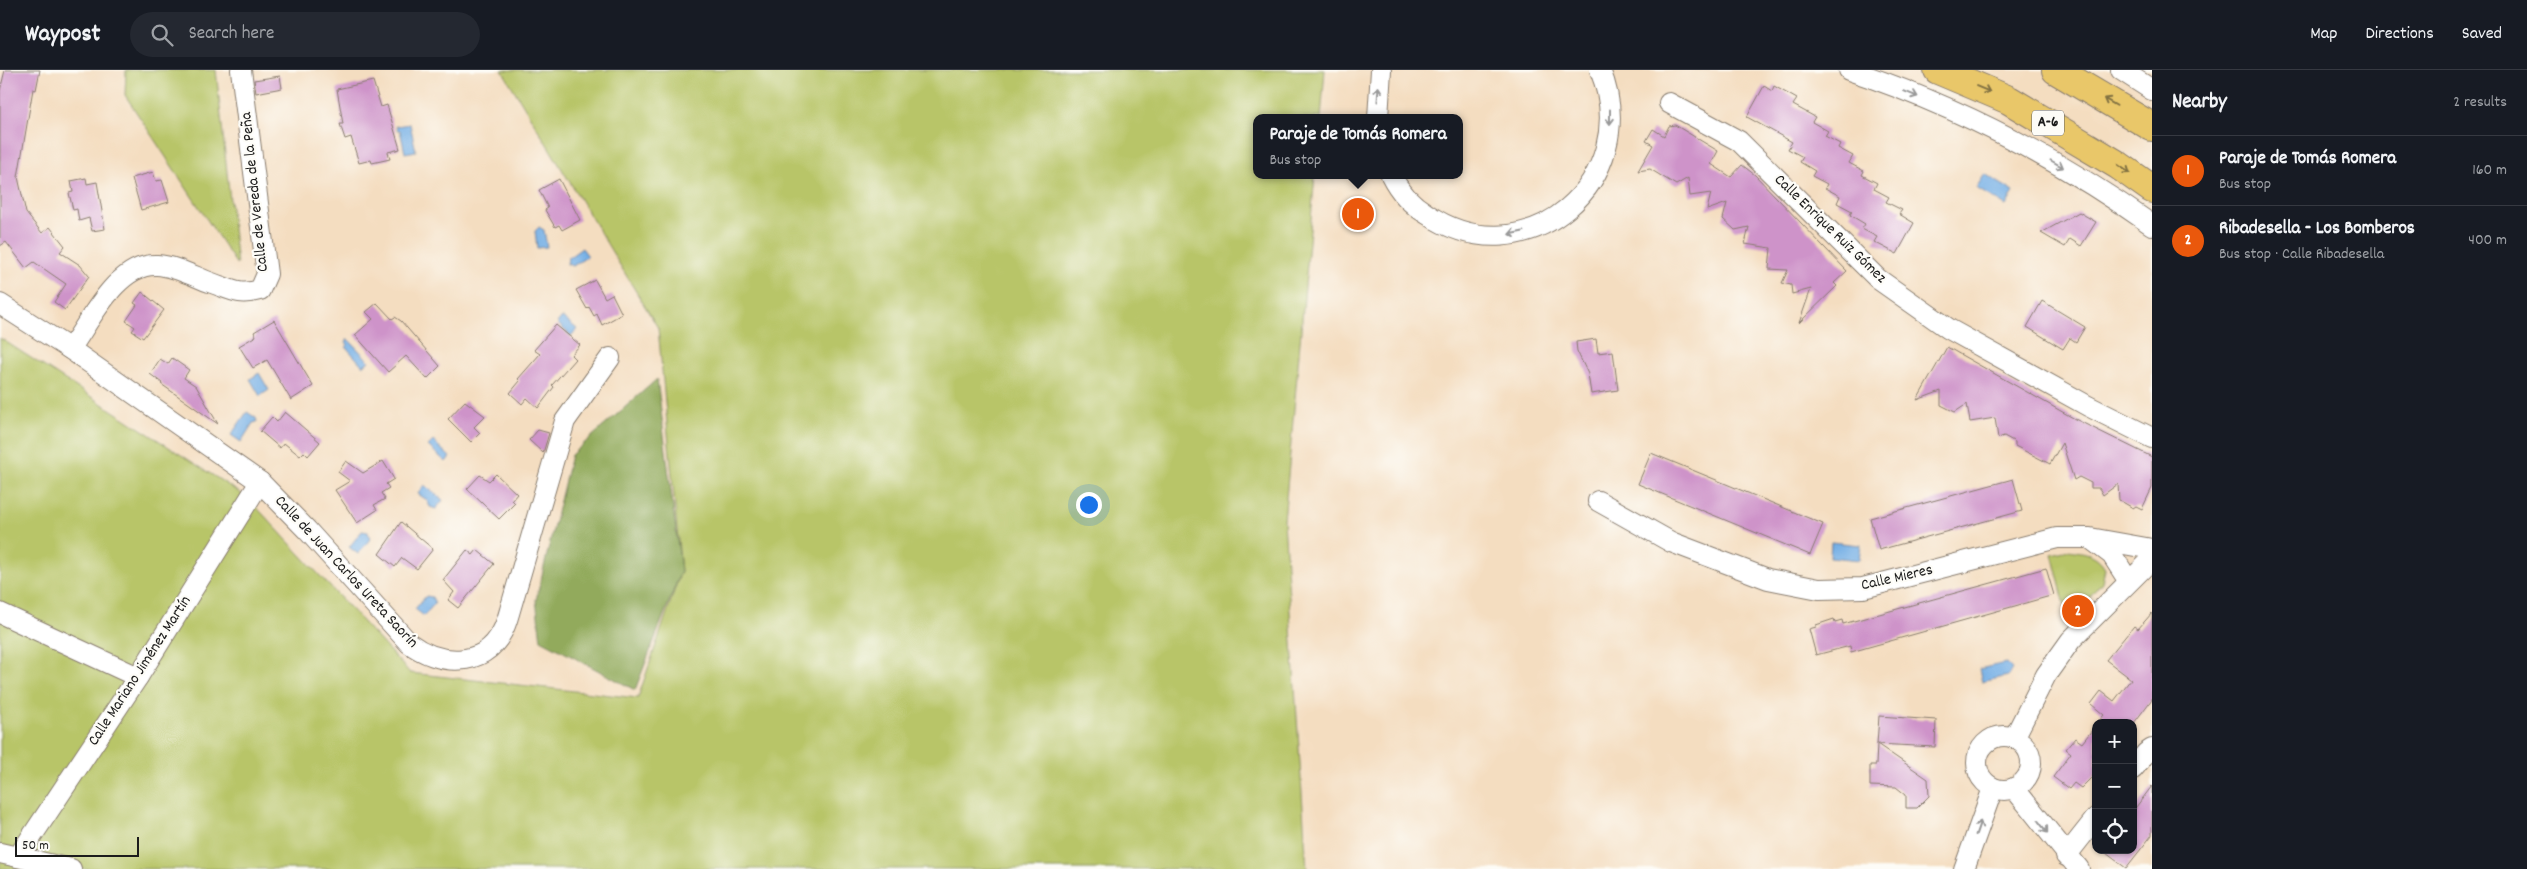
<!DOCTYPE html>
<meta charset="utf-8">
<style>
:root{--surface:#171b24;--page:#242831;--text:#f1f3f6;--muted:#9ea1a6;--line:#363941;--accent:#ea580c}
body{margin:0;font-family:Dekko,sans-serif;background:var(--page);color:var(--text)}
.controls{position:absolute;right:15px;bottom:15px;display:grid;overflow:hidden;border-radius:10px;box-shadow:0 1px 4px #0004}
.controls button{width:45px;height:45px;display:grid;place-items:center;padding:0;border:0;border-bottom:1px solid var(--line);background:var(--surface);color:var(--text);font:25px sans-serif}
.scale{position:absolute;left:15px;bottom:12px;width:124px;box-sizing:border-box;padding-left:5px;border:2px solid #1c1c1c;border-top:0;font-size:14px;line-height:18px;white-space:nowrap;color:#1c1c1c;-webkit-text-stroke:4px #fdfcf7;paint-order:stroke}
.you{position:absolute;left:1088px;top:434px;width:18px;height:18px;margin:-12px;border:4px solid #fff;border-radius:50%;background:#1a73e8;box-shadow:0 0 0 8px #1a73e833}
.badge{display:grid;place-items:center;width:32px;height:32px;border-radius:50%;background:var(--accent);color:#fff;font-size:16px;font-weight:700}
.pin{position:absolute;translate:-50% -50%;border:2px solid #fff;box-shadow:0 1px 5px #0006}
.popup{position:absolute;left:1253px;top:44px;width:210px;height:65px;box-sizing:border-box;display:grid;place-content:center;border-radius:10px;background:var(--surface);filter:drop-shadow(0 1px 4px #0005);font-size:16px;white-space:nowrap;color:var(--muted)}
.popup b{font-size:19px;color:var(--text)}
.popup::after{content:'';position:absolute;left:50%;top:100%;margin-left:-10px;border:10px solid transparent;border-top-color:var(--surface)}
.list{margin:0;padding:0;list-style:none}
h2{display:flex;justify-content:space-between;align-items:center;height:65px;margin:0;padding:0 20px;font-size:21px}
h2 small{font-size:16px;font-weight:400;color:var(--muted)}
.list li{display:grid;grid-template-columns:32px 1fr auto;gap:15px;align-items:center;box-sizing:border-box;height:70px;padding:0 20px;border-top:1px solid var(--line)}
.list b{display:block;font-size:19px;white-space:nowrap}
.list p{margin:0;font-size:16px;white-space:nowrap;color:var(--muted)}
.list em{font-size:16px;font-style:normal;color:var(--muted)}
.icon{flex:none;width:28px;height:28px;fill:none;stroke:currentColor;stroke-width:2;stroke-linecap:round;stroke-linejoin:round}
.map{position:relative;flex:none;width:2152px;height:799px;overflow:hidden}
header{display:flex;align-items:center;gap:30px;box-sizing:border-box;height:70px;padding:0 25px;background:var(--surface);border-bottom:1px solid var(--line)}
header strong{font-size:24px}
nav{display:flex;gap:28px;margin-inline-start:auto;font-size:18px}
.search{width:350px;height:45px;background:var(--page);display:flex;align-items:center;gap:12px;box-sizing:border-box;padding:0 18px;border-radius:28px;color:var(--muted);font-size:19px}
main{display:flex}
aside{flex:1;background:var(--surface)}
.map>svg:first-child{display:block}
</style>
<header>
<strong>Waypost</strong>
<div class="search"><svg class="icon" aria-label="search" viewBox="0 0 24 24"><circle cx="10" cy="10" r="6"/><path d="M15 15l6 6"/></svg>Search here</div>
<nav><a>Map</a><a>Directions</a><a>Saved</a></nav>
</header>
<main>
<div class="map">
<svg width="2152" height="799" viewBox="0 0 2152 799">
<rect width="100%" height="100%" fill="#fdfcf7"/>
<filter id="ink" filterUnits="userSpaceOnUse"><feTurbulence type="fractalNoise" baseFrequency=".02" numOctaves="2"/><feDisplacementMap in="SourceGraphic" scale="10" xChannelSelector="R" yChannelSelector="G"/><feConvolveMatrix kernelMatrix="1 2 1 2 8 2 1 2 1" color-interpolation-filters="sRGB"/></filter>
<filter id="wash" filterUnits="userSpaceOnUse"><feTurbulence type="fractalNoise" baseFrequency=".0096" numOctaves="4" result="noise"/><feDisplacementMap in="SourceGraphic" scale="20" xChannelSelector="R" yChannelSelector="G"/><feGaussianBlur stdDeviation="1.12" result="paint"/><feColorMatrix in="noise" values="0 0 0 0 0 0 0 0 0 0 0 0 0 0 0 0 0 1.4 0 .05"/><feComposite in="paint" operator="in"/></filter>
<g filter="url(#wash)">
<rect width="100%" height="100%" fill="#f4ddc0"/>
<!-- green -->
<g fill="#b8c568" stroke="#6a7042">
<polygon points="126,0 216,0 237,195 125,25"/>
<polygon points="502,0 1325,0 1321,48 1257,48 1257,105 1315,105 1284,451 1307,799 0,799 0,268 248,428 410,603 638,628 681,501 658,258"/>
<path d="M2068 480C2083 482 2097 483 2105 498L2102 512 2069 551 2052 484Z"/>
</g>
<!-- forest -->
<polygon fill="#92aa5c" stroke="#57633c" points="657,309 681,501 635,620 541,570 536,530 571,385"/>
<!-- water -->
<g fill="#74afe5" stroke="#486680">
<polygon points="410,54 416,81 405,83 400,60 397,60 396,56"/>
<polygon points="1985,104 2014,122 2006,136 1976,118"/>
<polygon points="539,157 544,160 547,177 537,178 535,161"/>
<polygon points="582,178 588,186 573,196 567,194 568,188"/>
<polygon points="562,247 577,259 571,266 557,253"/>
<polygon points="348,269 369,291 363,296 346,277 348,275 346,272"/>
<polygon points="259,303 269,320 260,326 250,309"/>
<polygon points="247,342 256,348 257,352 253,353 241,372 231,365"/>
<polygon points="433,371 450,387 446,392 428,376"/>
<polygon points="424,415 443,430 436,439 430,437 427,430 418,424"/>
<polygon points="362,461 368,462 370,469 358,484 349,477"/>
<polygon points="1831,472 1861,475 1859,490 1830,487"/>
<polygon points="426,526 432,527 435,533 424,546 415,539"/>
<polygon points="2006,593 2012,599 2008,606 1982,612 1979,599"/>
</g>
<g id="blocks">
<!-- building -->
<g fill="#ce93c9">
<polygon points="5,0 40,0 36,20 33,19 18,107 26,143 42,163 50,157 65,176 60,182 80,195 89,206 65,240 54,232 66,214 34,192 26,198 6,172 0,176 0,21"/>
<polygon points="280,6 282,18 256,23 254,10"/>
<polygon points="373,11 381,37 387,35 400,79 388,82 390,89 372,93 371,90 359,93 351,67 345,69 340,54 343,54 337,19"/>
<polygon points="1764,16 1772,21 1774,16 1797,29 1793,35 1815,47 1812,52 1828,61 1825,66 1840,74 1838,78 1853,86 1849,93 1864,101 1862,105 1877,113 1874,119 1889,127 1886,132 1902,140 1899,144 1914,153 1897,184 1874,172 1877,167 1862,159 1865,154 1850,145 1852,141 1837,133 1840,126 1825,118 1827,114 1812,106 1815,101 1800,92 1803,87 1788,79 1792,72 1747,47"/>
<polygon points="1675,55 1718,81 1711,94 1731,107 1742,95 1755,105 1847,201 1834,213 1837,216 1799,253 1811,219 1792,224 1791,215 1782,213 1788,200 1769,199 1771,178 1745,174 1749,157 1735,160 1723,149 1727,133 1707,140 1711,123 1690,126 1688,108 1676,115 1650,99 1638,101 1653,75 1646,71 1653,59 1664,66 1669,56"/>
<polygon points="153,102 156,111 162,110 169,132 141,140 132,108"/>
<polygon points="86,108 87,114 97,112 105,159 92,161 89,148 79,151 77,139 73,140 69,123 73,122 71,111"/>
<polygon points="559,109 580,150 562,160 559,155 555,157 545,140 548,138 539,120"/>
<polygon points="2079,142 2096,152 2081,176 2070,169 2065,177 2041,163"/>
<polygon points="595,210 605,228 612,224 622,244 602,255 597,244 594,246 589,237 587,239 576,220"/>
<polygon points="142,222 164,240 143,268 132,261 135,257 126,251 137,235 134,233"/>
<polygon points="2042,231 2085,257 2076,272 2070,268 2063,279 2027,257"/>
<polygon points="377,233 392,249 395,247 401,251 440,296 427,309 406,286 388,302 355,265 373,249 366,242"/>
<polygon points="274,250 313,316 291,330 267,290 253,298 239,276 256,266 254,262"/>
<polygon points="556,255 580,275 571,285 575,289 552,315 554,317 538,338 527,328 522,334 510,323 520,311 518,309 540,284 534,280"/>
<polygon points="1596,269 1598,283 1613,281 1618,320 1591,324 1588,304 1577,281 1576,272"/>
<polygon points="1947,277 2075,349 2152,387 2152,418 2142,439 2136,436 2133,438 2119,430 2118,414 2103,425 2099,418 2091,418 2091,413 2079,407 2074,410 2062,373 2050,394 2015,376 2015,372 2004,366 1998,368 1995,348 1970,352 1967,334 1955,342 1941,335 1941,321 1917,330"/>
<polygon points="172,288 189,300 184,308 196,316 218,354 161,314 162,313 150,304 160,289 168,294"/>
<polygon points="465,331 485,346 474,357 480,363 471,372 448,349"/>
<polygon points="285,342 320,372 308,386 304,382 300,386 284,373 280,378 260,361 272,347 277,352"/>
<polygon points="538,360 549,363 543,383 529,370"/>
<polygon points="1651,383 1823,454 1810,485 1638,414"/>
<polygon points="346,391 363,403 383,391 394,409 386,414 389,418 381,423 385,429 374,435 377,440 357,453 335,420 350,411 338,402"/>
<polygon points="496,404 517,424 512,430 515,433 499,449 467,419 480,405 489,411"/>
<polygon points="2013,409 2022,441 1879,480 1870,448"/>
<polygon points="401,452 433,479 417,499 402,488 395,497 379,484"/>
<polygon points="467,480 473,485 477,480 494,494 458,538 448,530 454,522 443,510"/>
<polygon points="2046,498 2054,525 1851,582 1850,576 1816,585 1809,559 1816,557 1816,555 1834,549 1835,552 1842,550 1843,554"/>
<polygon points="2152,543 2152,629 2134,653 2097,653 2104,645 2091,634 2101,621 2114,631 2131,609 2106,590 2134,556 2138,559"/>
<polygon points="1879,646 1936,650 1935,677 1877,674"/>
<polygon points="2096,655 2096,703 2081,718 2074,713 2069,719 2053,707 2071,683 2066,679 2075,668 2082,673"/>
<polygon points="1877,674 1928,709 1929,726 1917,738 1906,738 1906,725 1896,717 1870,716 1870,695 1876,695"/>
<polygon points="2152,716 2152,765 2126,798 2102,780 2133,780 2133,741"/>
</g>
</g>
</g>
<g filter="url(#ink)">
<use href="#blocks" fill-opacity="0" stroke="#887c6e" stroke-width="1"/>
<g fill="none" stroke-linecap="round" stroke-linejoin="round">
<defs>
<g id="minor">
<path d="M1849 0C1957 36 2059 89 2152 155"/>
<polyline points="2121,0 2152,20"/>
<polyline points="1669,33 1739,71 1878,209 1949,259 2088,336 2152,368"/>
<polyline points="1378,48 1381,0"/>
<path d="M1391 105C1399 121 1412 135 1427 144 1526 212 1645 109 1600 0"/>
<path d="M0 234 70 279 260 412 307 460 409 573C438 595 483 599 502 562 506 555 508 547 510 540L565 351 610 288"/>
<path d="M70 279C91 250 117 193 157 195 176 196 195 207 212 213 232 220 239 226 260 220L267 204 241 0"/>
<polyline points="1598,431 1671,472 1768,509 1819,519 1863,518 2057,468 2090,468 2152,479"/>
<polyline points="2092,470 2112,485 2128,510"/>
<polyline points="0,543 138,607"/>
<circle cx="2004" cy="693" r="27"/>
<polyline points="2014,668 2046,605 2071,570 2152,489"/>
<polyline points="2133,699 2146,683 2152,679"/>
<polyline points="2014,718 2079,799"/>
<polyline points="0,783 71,799"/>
<polyline points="2066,786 2096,748"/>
<polyline points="18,787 138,607 260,412"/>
<polyline points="1964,799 1993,718"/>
</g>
<g id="highway">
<polyline points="1938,0 2009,30 2118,95 2152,119"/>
<polyline points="2056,0 2152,57"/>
</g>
</defs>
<!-- minor casing -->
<use href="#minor" stroke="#887c6e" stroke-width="22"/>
<!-- highway casing -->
<use href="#highway" stroke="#887c6e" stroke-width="30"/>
<!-- minor -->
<use href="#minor" stroke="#fff" stroke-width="20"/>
<!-- highway -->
<use href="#highway" stroke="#e9c769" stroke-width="28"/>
</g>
<!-- one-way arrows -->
<defs><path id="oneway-shaft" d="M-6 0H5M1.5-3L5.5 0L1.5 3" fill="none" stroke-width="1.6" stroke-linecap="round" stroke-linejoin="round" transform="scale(1.25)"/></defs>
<g stroke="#827242">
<use href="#oneway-shaft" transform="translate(1983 19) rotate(23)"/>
<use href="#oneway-shaft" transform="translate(2110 32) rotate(-150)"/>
<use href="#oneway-shaft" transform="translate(2124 99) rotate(35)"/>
</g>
<g stroke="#999">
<use href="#oneway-shaft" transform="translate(1378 24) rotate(-86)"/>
<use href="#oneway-shaft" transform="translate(1911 24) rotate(22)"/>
<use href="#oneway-shaft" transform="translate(1610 47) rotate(90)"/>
<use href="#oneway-shaft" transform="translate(2057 94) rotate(30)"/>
<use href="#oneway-shaft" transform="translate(1516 163) rotate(169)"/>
<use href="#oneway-shaft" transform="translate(2043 757) rotate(52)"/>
<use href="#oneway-shaft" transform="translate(1978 758) rotate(-71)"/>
</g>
</g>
<g text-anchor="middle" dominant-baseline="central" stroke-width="4.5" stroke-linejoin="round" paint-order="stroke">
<!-- shield labels -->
<rect fill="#fdfcf7" stroke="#605f5e" stroke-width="1" x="2032" y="40.5" width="32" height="25" rx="4"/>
<g font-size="15" font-weight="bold" fill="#1c1c1c">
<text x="2048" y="53">A-6</text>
</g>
<!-- street labels -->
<g font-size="16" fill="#1c1c1c" stroke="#fdfcf7">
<text transform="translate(255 122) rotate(-96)">Calle de Vereda de la Peña</text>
<text transform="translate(1830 159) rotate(44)">Calle Enrique Ruiz Gómez</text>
<text transform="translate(346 502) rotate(47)">Calle de Juan Carlos Ureta Saorín</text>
<text transform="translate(1897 508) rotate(-13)">Calle Mieres</text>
<text transform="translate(140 601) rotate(-57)">Calle Mariano Jiménez Martín</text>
</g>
</g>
</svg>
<div class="controls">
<button>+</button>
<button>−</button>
<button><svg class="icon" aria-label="locate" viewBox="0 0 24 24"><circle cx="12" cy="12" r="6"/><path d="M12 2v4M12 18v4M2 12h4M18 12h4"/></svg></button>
</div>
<div class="scale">50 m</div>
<div class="you"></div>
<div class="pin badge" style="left:1358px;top:144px">1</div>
<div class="popup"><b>Paraje de Tomás Romera</b>Bus stop</div>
<div class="pin badge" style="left:2078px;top:541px">2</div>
</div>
<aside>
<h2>Nearby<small>2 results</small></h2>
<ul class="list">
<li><span class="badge">1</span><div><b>Paraje de Tomás Romera</b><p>Bus stop</p></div><em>160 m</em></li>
<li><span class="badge">2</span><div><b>Ribadesella - Los Bomberos</b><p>Bus stop · Calle Ribadesella</p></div><em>400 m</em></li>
</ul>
</aside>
</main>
